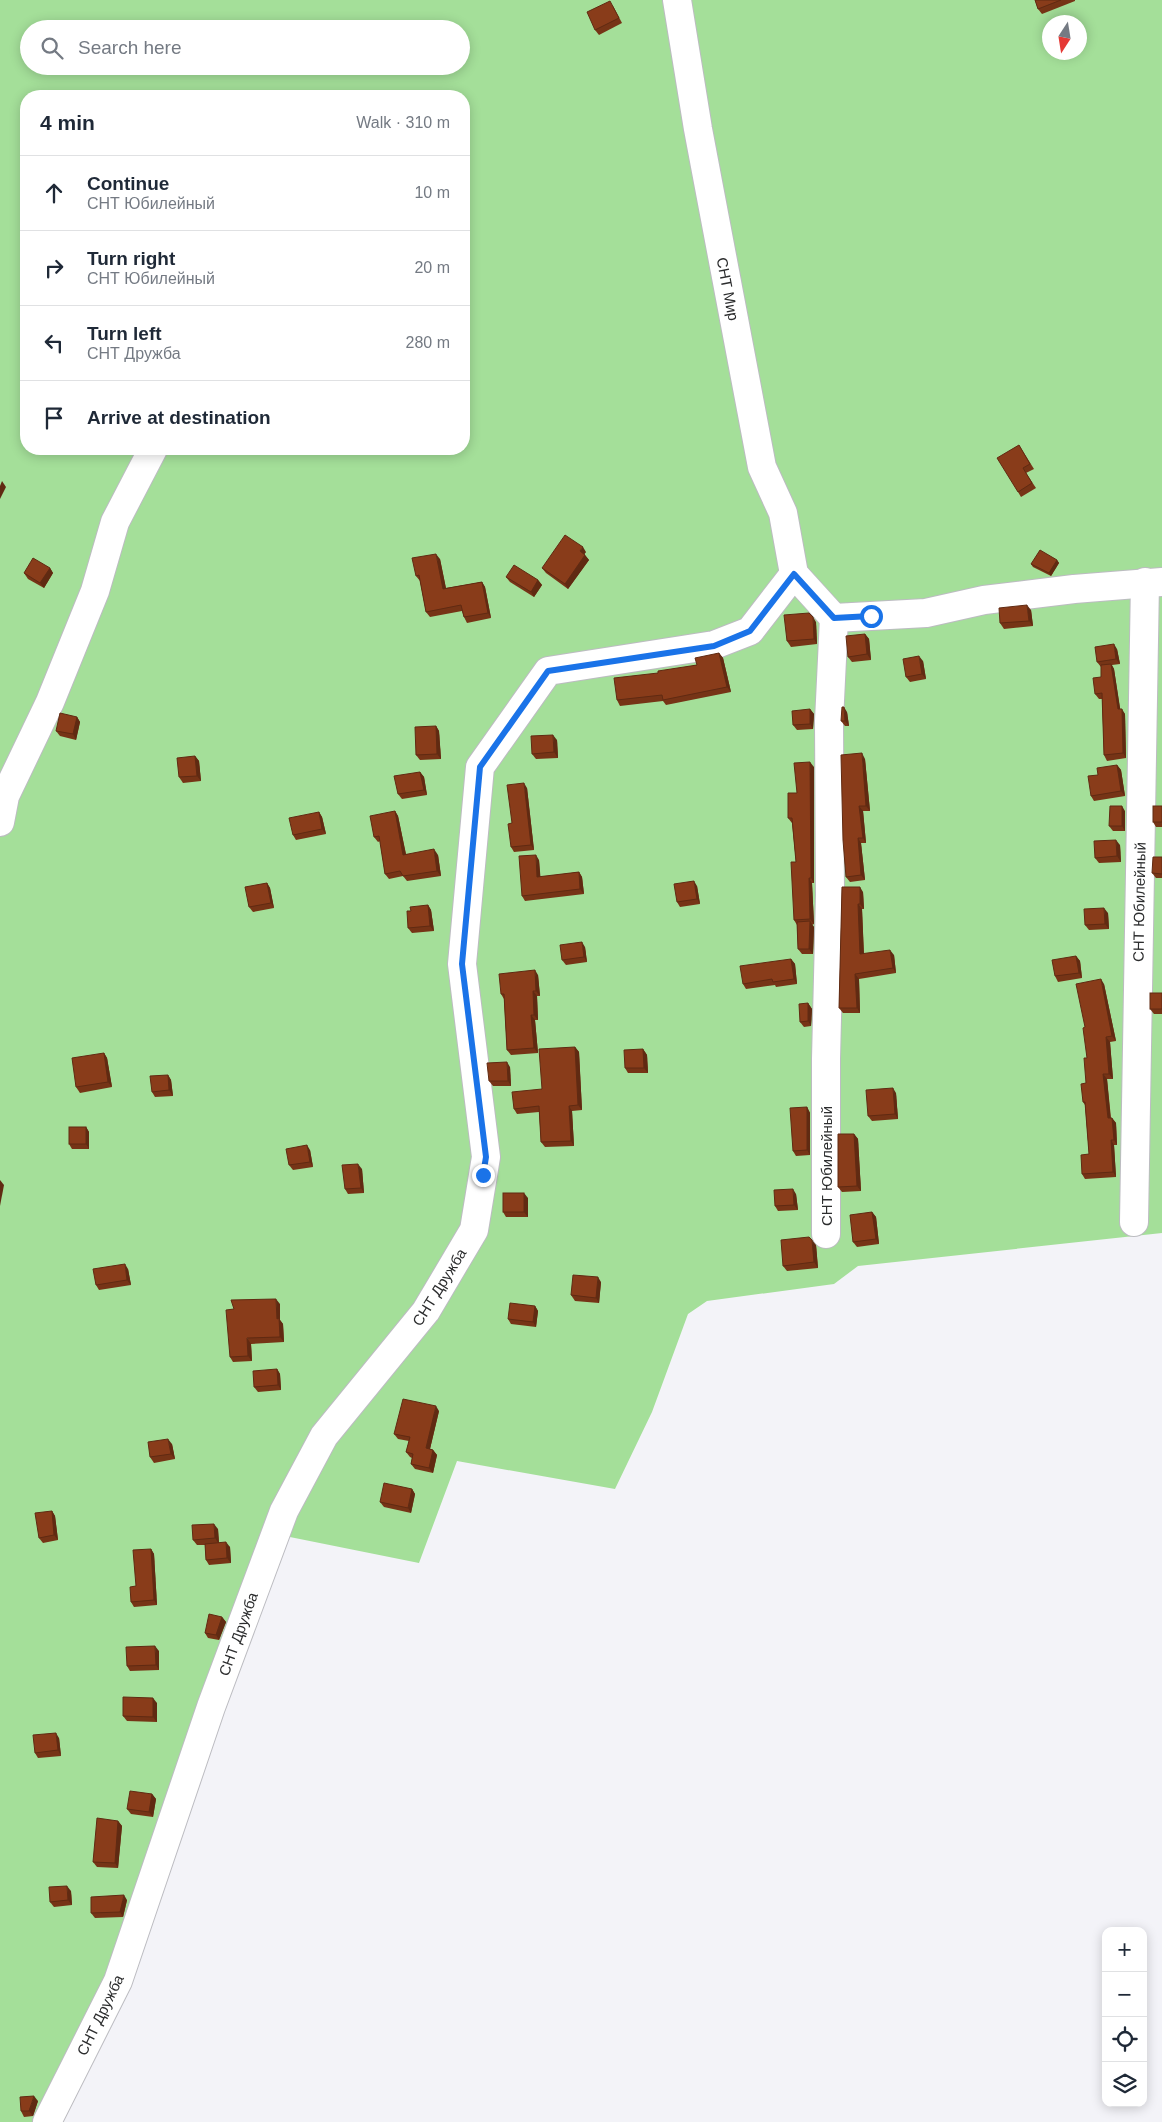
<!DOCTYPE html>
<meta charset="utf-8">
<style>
:root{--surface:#fff;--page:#f2f2f3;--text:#1f2937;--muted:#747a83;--line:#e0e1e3}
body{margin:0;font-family:Helvetica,sans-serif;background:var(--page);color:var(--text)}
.controls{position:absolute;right:15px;bottom:15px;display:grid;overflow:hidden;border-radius:10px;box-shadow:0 2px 12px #0003}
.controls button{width:45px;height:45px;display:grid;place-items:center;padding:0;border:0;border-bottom:1px solid var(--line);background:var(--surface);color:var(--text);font:25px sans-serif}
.compass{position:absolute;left:1042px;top:15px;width:45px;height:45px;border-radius:50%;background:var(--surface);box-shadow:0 2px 12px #0003;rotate:192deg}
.stop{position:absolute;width:15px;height:15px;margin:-11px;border:4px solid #1a73e8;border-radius:50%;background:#fff}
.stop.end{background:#1a73e8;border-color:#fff;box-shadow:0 1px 5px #0008}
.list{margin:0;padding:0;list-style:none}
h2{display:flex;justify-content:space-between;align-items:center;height:65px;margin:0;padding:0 20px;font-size:21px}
h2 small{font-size:16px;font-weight:400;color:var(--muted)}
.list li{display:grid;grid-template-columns:32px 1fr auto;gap:15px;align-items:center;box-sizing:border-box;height:75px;padding:0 20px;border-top:1px solid var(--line)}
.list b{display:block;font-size:19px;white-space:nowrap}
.list p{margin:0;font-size:16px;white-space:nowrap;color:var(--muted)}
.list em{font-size:16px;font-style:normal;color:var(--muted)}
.icon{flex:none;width:28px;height:28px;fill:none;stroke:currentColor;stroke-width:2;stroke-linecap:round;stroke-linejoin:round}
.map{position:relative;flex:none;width:1162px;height:2122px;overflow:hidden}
.search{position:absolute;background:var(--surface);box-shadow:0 2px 12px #0003;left:20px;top:20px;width:450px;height:55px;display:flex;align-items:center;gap:12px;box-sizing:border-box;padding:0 18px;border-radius:28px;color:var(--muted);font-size:19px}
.panel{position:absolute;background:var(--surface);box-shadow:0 2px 12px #0003;left:20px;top:90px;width:450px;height:365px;border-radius:20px}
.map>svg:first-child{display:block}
</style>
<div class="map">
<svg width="1162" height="2122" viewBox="0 0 1162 2122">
<rect width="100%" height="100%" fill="#f3f3f8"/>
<!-- green -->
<path fill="#a4df99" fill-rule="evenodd" d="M0 0H1162V1233L858 1266 834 1284 707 1301 688 1314 652 1412 615 1489 457 1461 419 1563 270 1533 111 1976 40 2122H0ZM1050 22H1080V52H1050ZM29 29H461V66H29ZM26 96H464V449H26Z"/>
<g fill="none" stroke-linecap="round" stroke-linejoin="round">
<defs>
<g id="minor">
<polyline points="677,0 698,129 762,467 783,513 794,574"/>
<polyline points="794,574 834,618 926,613 984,600 1074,589 1162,582"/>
<polyline points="0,822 5,796 50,702 95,591 115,522 153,449"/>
<polyline points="1134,1222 1145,582"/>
<polyline points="826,1234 826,1059 830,895 829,721 834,618"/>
<polyline points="47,2122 118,1981 211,1707 284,1511 324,1436 426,1311 474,1230 486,1157 462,964 480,767 548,671 714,645 750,631 794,574"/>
</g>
</defs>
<!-- minor casing -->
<use href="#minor" stroke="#bcbcc1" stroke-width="30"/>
<!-- minor -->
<use href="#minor" stroke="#fff" stroke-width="28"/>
</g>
<!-- wall -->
<g fill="#763416">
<polygon points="1035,0 1075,0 1075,1 1042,14 1038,9"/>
<polygon points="613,6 622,23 599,35 595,30"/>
<polygon points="1019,445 1034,469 1026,473 1036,488 1021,497 1018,492"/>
<polygon points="586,552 584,554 589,560 568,589 546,573 542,568"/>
<polygon points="440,559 446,588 482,582 485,587 491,618 467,623 464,617 462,611 430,617 426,612 420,581 416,576"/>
<polygon points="1057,560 1059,563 1051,576 1033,567 1031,564"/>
<polygon points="50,568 53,573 44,588 28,579 24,573"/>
<polygon points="506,577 538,580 542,585 534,597 510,582"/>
<polygon points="1031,610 1033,626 1004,629 1000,623"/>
<polygon points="816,622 817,644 791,647 787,641"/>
<polygon points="865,634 869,639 871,660 852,662 848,657"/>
<polygon points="1117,649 1120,664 1112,665 1114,669 1120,709 1125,714 1126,758 1107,761 1104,755 1102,699 1099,699 1095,694 1101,677 1101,667 1097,662"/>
<polygon points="719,653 723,658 731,692 666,705 663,701 620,706 617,700 658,673 697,665"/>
<polygon points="923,661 926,679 910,682 906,677"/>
<polygon points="810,709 814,714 813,729 797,730 793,725"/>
<polygon points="847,712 849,726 845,726 841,721"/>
<polygon points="77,717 80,722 76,740 60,736 56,731"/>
<polygon points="436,726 439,731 441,759 420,760 416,755"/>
<polygon points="557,740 558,758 536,759 532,754"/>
<polygon points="195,756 199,761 201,781 183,783 179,777"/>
<polygon points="865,759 870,811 863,811 866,843 861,843 865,880 850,882 846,877"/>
<polygon points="1117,765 1121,770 1125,796 1094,801 1091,796 1098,775"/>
<polygon points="814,767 814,883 812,883 814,924 812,925 814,927 813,954 802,954 798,949 797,925 794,920 796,862 792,823 788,818 797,793"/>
<polygon points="420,772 424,777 427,795 402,799 398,794"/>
<polygon points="527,788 534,850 514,852 511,847 512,823"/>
<polygon points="1162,806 1162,827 1156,827 1153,822"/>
<polygon points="395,811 398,816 406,854 438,855 441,876 407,881 403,876 389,879 385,874 380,841 378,842 374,837"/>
<polygon points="1125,811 1125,831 1113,831 1109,826"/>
<polygon points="319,812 322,817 326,834 296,840 293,835"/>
<polygon points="1120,845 1121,862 1099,863 1095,858"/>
<polygon points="1162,857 1162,878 1156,878 1152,873"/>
<polygon points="539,860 540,877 579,872 582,877 584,894 525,901 522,896"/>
<polygon points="267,883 270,888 274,908 253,912 249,907"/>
<polygon points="697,886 700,904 680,907 677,902"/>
<polygon points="842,887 863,892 864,909 862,909 864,954 894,955 896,973 859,979 860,1013 843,1013 839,1008"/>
<polygon points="428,905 431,910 434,931 412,933 408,928 411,911"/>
<polygon points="1108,913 1109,929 1089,930 1085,925"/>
<polygon points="585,947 587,962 566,965 562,960"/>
<polygon points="1076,956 1080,961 1082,978 1058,982 1055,976"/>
<polygon points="791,959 795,964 797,984 776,987 775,985 746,989 743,984"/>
<polygon points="538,975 540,996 537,996 538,1020 535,1020 538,1053 511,1055 507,1050 504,999 501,994"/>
<polygon points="1104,984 1116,1041 1110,1042 1113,1079 1107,1079 1111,1118 1112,1118 1116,1123 1117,1145 1114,1145 1116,1177 1085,1179 1082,1174 1089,1154 1085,1105 1083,1102 1086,1083 1087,1058 1085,1027"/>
<polygon points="1162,993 1162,1014 1154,1014 1150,1009"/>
<polygon points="808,1003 812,1009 811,1026 804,1027 800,1022"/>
<polygon points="575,1047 579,1052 582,1110 572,1111 574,1146 545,1147 541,1142 539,1112 517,1114 514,1109 542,1089"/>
<polygon points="643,1049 647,1055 648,1073 628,1073 625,1068"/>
<polygon points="104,1053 107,1058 112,1087 80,1093 76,1087"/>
<polygon points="510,1067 511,1086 493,1086 489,1081"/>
<polygon points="168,1075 171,1080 173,1096 155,1097 152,1092"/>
<polygon points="896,1093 898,1119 872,1121 868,1116"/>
<polygon points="807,1107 810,1113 810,1155 796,1156 793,1151"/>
<polygon points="86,1127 89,1132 89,1149 72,1149 69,1144"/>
<polygon points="854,1134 858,1139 861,1191 842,1192 838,1187"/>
<polygon points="310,1150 313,1167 293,1170 289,1165"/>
<polygon points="362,1169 364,1193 348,1194 345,1189"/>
<polygon points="796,1194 798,1210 778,1211 775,1206"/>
<polygon points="528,1198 528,1217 506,1217 503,1212"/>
<polygon points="872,1212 876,1217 879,1244 857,1247 853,1242"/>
<polygon points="816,1245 818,1268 787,1271 783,1266"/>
<polygon points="128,1269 131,1285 99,1290 96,1285"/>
<polygon points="601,1282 599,1303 575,1301 571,1295"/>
<polygon points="280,1304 280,1320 283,1324 284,1342 251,1344 252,1361 233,1362 230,1357"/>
<polygon points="535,1306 538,1311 536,1327 511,1324 508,1319"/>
<polygon points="277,1369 280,1374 281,1390 258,1392 254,1387"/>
<polygon points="439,1411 430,1449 433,1450 437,1455 433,1473 415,1469 411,1464 412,1458 410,1457 406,1452 409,1441 398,1439 394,1434"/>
<polygon points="172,1444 175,1459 154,1463 150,1457"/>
<polygon points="412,1489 415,1494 411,1513 384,1507 380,1502"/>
<polygon points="52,1511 55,1516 58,1540 43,1543 39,1538"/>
<polygon points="218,1529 219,1543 230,1547 231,1563 209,1565 206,1560 205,1545 197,1545 193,1540"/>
<polygon points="151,1549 154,1554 157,1605 134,1607 131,1602"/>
<polygon points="222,1617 226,1622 219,1640 208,1638 205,1633"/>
<polygon points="159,1651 159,1670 130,1671 127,1666"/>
<polygon points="157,1703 157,1722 127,1721 123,1716"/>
<polygon points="59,1738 61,1756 38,1758 35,1753"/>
<polygon points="152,1794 156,1799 153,1817 131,1814 127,1809"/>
<polygon points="118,1821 122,1826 118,1868 97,1867 93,1862"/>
<polygon points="71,1891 72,1905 54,1907 50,1902"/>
<polygon points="127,1900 123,1917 95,1918 91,1913"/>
<polygon points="38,2101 33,2116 24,2117 21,2111"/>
</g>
<!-- shaded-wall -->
<g fill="#602a12">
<polygon points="2,481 6,487 0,499 0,486"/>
<polygon points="583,547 586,552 583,556 580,551"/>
<polygon points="436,554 440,559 447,594 443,589"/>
<polygon points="585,555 589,560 568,589 565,584"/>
<polygon points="1057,560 1059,563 1051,576 1049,573"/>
<polygon points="50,568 53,573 44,588 40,583"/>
<polygon points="538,580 542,585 534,597 531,592"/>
<polygon points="482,582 485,587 491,618 488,613"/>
<polygon points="1027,605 1031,610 1033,626 1029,621"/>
<polygon points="813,617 816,622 817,644 814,639"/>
<polygon points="865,634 869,639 871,660 867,654"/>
<polygon points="1114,644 1117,649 1120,664 1116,659"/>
<polygon points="719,653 723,658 731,692 727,687"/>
<polygon points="919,656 923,661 926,679 922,674"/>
<polygon points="1111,664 1114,669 1121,714 1118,709"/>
<polygon points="844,707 847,712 849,726 845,721"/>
<polygon points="810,709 814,714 813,729 810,724"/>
<polygon points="1122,709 1125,714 1126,758 1123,753"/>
<polygon points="77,717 80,722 76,740 73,734"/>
<polygon points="436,726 439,731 441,759 437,754"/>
<polygon points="553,735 557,740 558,758 554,752"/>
<polygon points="862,753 865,759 870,811 866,806"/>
<polygon points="195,756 199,761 201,781 197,776"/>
<polygon points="810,762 814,767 814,883 811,878"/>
<polygon points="1117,765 1121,770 1125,796 1121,791"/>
<polygon points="420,772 424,777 427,795 424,790"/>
<polygon points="524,783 527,788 534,850 531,845"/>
<polygon points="859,806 863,811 866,843 863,838"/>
<polygon points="1122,806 1125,811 1125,831 1122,826"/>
<polygon points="395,811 398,816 407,860 403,855"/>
<polygon points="319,812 322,817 326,834 322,829"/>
<polygon points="858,838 861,843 865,880 861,875"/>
<polygon points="1116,840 1120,845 1121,862 1117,856"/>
<polygon points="434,849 438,855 441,876 437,871"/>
<polygon points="536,855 539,860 541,883 537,877"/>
<polygon points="579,872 582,877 584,894 580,889"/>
<polygon points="809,878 812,883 814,924 810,919"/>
<polygon points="694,881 697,886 700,904 697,899"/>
<polygon points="267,883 270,888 274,908 271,903"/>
<polygon points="860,887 863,892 864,909 860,904"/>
<polygon points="858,904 862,909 864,959 860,954"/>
<polygon points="428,905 431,910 434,931 430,926"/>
<polygon points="1104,908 1108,913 1109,929 1105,924"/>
<polygon points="810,921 814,927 813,954 809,949"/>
<polygon points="582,942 585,947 587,962 584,957"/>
<polygon points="890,950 894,955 896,973 893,968"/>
<polygon points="1076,956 1080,961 1082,978 1079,973"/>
<polygon points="791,959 795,964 797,984 794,979"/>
<polygon points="535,970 538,975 540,996 536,991"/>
<polygon points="855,974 859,979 860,1013 857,1008"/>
<polygon points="1101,979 1104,984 1116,1041 1112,1036"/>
<polygon points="533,991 537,996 538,1020 534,1015"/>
<polygon points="808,1003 812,1009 811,1026 808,1021"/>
<polygon points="531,1015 535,1020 538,1053 534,1048"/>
<polygon points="1106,1037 1110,1042 1113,1079 1109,1074"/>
<polygon points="575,1047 579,1052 582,1110 578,1105"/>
<polygon points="643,1049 647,1055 648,1073 644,1068"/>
<polygon points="104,1053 107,1058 112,1087 108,1082"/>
<polygon points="507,1062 510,1067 511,1086 508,1081"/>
<polygon points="1103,1074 1107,1079 1111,1123 1108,1118"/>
<polygon points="168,1075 171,1080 173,1096 169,1090"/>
<polygon points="893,1088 896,1093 898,1119 895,1114"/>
<polygon points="569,1106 572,1111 574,1146 571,1141"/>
<polygon points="807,1107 810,1113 810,1155 807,1150"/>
<polygon points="1112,1118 1116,1123 1117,1145 1114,1140"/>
<polygon points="86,1127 89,1132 89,1149 86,1144"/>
<polygon points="854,1134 858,1139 861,1191 857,1186"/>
<polygon points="1111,1140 1114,1145 1116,1177 1113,1172"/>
<polygon points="307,1145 310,1150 313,1167 310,1162"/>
<polygon points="358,1164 362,1169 364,1193 361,1188"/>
<polygon points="0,1180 4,1185 0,1206"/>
<polygon points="793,1189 796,1194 798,1210 794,1205"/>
<polygon points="524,1193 528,1198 528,1217 524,1212"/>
<polygon points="872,1212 876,1217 879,1244 876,1239"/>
<polygon points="812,1240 816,1245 818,1268 814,1262"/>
<polygon points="125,1264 128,1269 131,1285 127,1280"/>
<polygon points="598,1277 601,1282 599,1303 596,1298"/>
<polygon points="276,1299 280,1304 280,1320 283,1324 284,1342 280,1337 277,1319"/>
<polygon points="535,1306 538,1311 536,1327 533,1322"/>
<polygon points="247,1338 251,1344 252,1361 248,1356"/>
<polygon points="277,1369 280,1374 281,1390 278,1385"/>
<polygon points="436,1406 439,1411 429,1453 426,1448"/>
<polygon points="168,1439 172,1444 175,1459 171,1454"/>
<polygon points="433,1450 437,1455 433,1473 429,1468"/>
<polygon points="412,1489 415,1494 411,1513 408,1508"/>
<polygon points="52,1511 55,1516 58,1540 54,1535"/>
<polygon points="214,1524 218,1529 219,1544 215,1538"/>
<polygon points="226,1542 230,1547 231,1563 227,1558"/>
<polygon points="151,1549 154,1554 157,1605 154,1600"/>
<polygon points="222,1617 226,1622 219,1640 216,1635"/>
<polygon points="155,1646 159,1651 159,1670 156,1665"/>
<polygon points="153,1698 157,1703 157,1722 153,1717"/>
<polygon points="56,1733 59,1738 61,1756 58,1750"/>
<polygon points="152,1794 156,1799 153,1817 149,1812"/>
<polygon points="118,1821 122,1826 118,1868 115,1863"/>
<polygon points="67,1886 71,1891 72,1905 68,1900"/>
<polygon points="124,1895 127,1900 123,1917 120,1912"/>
<polygon points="34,2096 38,2101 33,2116 29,2111"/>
</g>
<!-- building -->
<g fill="#893c1a" stroke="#602a12">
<polygon points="1035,0 1061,0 1038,9"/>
<polygon points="610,1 619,18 595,30 587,12"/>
<polygon points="1019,445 1030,464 1023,468 1032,483 1018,492 997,458"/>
<polygon points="565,535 583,547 580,551 585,555 565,584 542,568"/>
<polygon points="1040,550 1057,560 1049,573 1031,564"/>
<polygon points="436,554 443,589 482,582 488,613 464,617 461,605 426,612 419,575 416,576 412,558"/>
<polygon points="33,558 50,568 40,583 24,573"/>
<polygon points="514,565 538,580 531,592 506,577"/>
<polygon points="1027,605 1029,621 1000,623 999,608"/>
<polygon points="809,613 813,617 814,639 787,641 784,615"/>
<polygon points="865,634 867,654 848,657 846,636"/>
<polygon points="1114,644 1116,659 1097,662 1095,647"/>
<polygon points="719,653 727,687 663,700 662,695 617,700 614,678 658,673 658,671 697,665 695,658"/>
<polygon points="919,656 922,674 906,677 903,659"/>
<polygon points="1111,664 1118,709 1122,709 1123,753 1104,755 1102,693 1095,694 1093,678 1101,677 1101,665"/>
<polygon points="842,707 844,707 845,721 841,721"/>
<polygon points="810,709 810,724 793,725 792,711"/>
<polygon points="60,713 77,717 73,734 56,731"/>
<polygon points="436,726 437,754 416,755 415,727"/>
<polygon points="553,735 554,752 532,754 531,736"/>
<polygon points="862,753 866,806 859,806 863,838 858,838 861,875 846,877 843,840 841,755"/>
<polygon points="195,756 197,776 179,777 177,758"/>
<polygon points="810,762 811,878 809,878 810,919 794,920 791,862 796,862 792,818 788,818 788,793 797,793 794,763"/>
<polygon points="1117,765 1121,791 1091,796 1088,776 1098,775 1097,768"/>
<polygon points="420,772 424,790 398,794 394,776"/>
<polygon points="524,783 531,845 511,847 508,824 512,823 507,785"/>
<polygon points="1110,806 1122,806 1122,826 1109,826"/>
<rect x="1153" y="806" width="9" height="16"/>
<polygon points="395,811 403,855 434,849 437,871 403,876 400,871 385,874 379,836 374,837 370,816"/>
<polygon points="319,812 322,829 293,835 289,818"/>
<polygon points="1116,840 1117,856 1095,858 1094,841"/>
<polygon points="536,855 537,877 579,872 580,889 522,896 519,856"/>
<polygon points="1153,857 1162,857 1162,874 1152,873"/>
<polygon points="694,881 697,899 677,902 674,884"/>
<polygon points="267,883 271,903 249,907 245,887"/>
<polygon points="842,887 860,887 860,904 858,904 860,954 890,950 893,968 855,974 857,1008 839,1008"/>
<polygon points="428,905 430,926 408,928 407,911 411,911 410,907"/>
<polygon points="1104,908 1105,924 1085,925 1084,909"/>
<polygon points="810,921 809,949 798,949 797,922"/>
<polygon points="582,942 584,957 562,960 560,945"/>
<polygon points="1076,956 1079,973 1055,976 1052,960"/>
<polygon points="791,959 794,979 773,982 772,979 743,984 740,966"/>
<polygon points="535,970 536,991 533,991 534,1015 531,1015 534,1048 507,1050 504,994 501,994 499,974"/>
<polygon points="1101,979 1112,1036 1106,1037 1109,1074 1103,1074 1108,1118 1112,1118 1114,1140 1111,1140 1113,1172 1082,1174 1081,1155 1089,1154 1085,1102 1083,1102 1081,1084 1086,1083 1084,1058 1087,1058 1083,1028 1085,1027 1076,984"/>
<rect x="1150" y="993" width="12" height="16"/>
<polygon points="808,1003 808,1021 800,1022 799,1004"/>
<polygon points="575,1047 578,1105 569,1106 571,1141 541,1142 539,1106 514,1109 512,1092 542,1089 539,1049"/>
<polygon points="643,1049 644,1068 625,1068 624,1050"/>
<polygon points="104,1053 108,1082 76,1087 72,1058"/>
<polygon points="507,1062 508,1081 489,1081 487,1063"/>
<polygon points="168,1075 169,1090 152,1092 150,1076"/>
<polygon points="893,1088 895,1114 868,1116 866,1090"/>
<polygon points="807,1107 807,1150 793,1151 790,1108"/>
<rect x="69" y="1127" width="17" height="17"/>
<polygon points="838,1134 854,1134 857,1186 838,1187"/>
<polygon points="307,1145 310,1162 289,1165 286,1149"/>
<polygon points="358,1164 361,1188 345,1189 342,1165"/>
<polygon points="793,1189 794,1205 775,1206 774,1190"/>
<rect x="503" y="1193" width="21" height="19"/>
<polygon points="872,1212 876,1239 853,1242 850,1215"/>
<polygon points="809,1237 812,1240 814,1262 783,1266 781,1240"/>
<polygon points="125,1264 127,1280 96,1285 93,1269"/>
<polygon points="573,1275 598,1277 596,1298 571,1295"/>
<polygon points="276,1299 277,1319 279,1318 280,1337 247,1338 248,1356 230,1357 226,1310 234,1309 231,1300"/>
<polygon points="510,1303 535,1306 533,1322 508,1319"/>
<polygon points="277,1369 278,1385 254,1387 253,1371"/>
<polygon points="403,1399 436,1406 426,1448 433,1450 429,1468 411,1464 413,1454 406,1452 410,1437 394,1434"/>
<polygon points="168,1439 171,1454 150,1457 148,1442"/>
<polygon points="384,1483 412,1489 408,1508 380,1502"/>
<polygon points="52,1511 54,1535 39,1538 35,1513"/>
<polygon points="214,1524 215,1538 193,1540 192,1525"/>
<polygon points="226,1542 227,1558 206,1560 205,1544"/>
<polygon points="151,1549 154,1600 131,1602 130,1587 136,1586 133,1550"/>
<polygon points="209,1614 222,1617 216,1635 205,1633"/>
<polygon points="155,1646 156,1665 127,1666 126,1647"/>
<polygon points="123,1697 153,1698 153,1717 123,1716"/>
<polygon points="56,1733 58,1750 35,1753 33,1735"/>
<polygon points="130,1791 152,1794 149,1812 127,1809"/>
<polygon points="97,1818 118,1821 115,1863 93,1862"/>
<polygon points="67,1886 68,1900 50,1902 49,1887"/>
<polygon points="124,1895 120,1912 91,1913 91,1897"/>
<polygon points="34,2096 29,2111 21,2111 20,2097"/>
</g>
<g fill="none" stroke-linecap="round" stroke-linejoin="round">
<!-- route -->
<polyline stroke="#1a73e8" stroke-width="6" points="483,1175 486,1157 462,964 480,767 548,671 714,646 750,631 794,574 834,618 871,616"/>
</g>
<g text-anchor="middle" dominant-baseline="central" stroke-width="5" stroke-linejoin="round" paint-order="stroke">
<!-- street labels -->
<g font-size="15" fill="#2c2d2e" stroke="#fff">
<text transform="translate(728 289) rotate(79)">СНТ Мир</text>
<text transform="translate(1139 902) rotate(-89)">СНТ Юбилейный</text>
<text transform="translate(826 1166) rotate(-90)">СНТ Юбилейный</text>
<text transform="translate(439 1287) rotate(-58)">СНТ Дружба</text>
<text transform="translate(238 1634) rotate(-70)">СНТ Дружба</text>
<text transform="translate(100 2015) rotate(-64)">СНТ Дружба</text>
</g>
</g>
</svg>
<div class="controls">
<button>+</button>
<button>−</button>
<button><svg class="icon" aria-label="locate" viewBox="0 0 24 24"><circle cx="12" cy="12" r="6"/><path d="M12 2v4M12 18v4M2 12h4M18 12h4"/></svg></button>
<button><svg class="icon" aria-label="layers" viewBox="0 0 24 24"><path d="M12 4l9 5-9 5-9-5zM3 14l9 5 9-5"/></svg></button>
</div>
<svg class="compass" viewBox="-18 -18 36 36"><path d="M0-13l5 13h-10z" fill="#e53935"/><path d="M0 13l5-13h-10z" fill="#747a83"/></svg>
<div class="stop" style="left:871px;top:616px"></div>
<div class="stop end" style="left:483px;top:1175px"></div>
<div class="search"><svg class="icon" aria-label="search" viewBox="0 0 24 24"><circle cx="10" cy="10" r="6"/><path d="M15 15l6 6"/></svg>Search here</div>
<section class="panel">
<h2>4 min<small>Walk · 310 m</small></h2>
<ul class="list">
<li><svg class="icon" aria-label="ahead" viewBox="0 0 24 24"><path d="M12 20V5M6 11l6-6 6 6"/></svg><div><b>Continue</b><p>СНТ Юбилейный</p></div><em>10 m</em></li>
<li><svg class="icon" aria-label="right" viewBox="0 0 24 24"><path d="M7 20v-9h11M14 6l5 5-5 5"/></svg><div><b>Turn right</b><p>СНТ Юбилейный</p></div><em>20 m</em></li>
<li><svg class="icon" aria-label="left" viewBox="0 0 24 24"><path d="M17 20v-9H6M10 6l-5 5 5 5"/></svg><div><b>Turn left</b><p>СНТ Дружба</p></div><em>280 m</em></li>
<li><svg class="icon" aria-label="arrive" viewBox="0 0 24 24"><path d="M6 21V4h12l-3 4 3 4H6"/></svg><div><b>Arrive at destination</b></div></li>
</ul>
</section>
</div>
